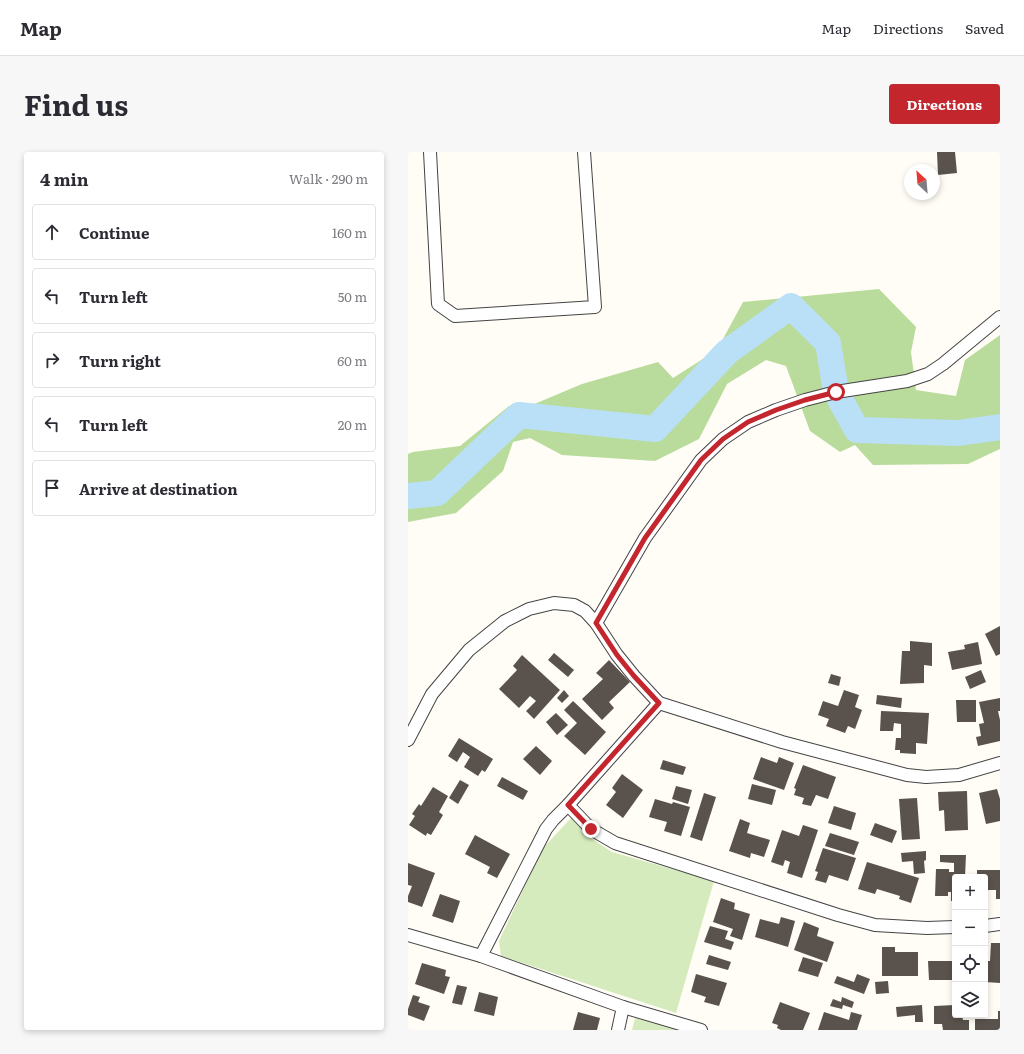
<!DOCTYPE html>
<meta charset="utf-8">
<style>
:root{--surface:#fff;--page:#f7f7f7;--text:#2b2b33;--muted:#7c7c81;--line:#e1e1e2;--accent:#c4262e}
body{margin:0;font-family:Literata,serif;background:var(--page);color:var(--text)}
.controls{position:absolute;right:12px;bottom:12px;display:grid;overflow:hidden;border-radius:4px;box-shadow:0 2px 6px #0003}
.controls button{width:36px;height:36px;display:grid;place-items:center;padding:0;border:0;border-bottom:1px solid var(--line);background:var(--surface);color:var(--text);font:20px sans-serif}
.compass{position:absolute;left:496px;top:12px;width:36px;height:36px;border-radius:50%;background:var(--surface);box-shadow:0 2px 6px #0003;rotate:334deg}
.stop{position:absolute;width:12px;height:12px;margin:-9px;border:3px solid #c4262e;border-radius:50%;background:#fff}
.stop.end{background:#c4262e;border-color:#fff;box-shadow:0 1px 4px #0008}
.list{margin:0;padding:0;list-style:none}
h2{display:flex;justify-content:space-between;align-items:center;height:52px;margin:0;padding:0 16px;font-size:17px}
h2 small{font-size:13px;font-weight:400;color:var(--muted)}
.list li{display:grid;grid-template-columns:26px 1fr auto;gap:12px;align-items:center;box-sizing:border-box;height:56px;margin:0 8px 8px;padding:0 8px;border:1px solid var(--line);border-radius:4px}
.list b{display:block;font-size:15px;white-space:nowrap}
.list em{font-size:13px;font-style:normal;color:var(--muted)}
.icon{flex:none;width:22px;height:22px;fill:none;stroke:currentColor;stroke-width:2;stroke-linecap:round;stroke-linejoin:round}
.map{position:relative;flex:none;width:592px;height:878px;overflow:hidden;border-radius:4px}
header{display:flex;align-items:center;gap:24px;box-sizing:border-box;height:56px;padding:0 20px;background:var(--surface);border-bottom:1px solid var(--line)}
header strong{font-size:19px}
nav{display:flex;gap:22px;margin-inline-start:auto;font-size:14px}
.intro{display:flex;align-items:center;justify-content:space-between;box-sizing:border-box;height:96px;padding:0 24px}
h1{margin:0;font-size:28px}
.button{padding:10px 18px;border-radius:4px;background:var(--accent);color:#fff;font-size:14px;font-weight:700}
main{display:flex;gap:24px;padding:0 24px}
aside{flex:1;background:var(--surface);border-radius:4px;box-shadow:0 2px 6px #0003}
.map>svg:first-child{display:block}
</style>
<header>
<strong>Map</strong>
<nav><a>Map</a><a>Directions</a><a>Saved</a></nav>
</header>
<div class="intro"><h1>Find us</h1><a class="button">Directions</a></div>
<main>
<aside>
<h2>4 min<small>Walk · 290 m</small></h2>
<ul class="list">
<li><svg class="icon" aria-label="ahead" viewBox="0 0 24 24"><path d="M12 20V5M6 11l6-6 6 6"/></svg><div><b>Continue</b></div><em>160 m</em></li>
<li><svg class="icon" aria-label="left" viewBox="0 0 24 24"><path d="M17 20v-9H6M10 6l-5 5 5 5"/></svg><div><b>Turn left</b></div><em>50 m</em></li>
<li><svg class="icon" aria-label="right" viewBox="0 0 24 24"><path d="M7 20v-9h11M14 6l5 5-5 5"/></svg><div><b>Turn right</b></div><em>60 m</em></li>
<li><svg class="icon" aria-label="left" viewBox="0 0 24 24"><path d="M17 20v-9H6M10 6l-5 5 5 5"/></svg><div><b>Turn left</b></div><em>20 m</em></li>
<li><svg class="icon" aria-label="arrive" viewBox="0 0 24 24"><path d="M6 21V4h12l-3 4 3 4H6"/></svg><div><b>Arrive at destination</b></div></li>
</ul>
</aside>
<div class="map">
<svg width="592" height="878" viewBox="0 0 592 878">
<rect width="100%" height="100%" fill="#fffdf5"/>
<!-- green -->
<g fill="#d5ebbd">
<polygon points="164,665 180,684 204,700 306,729 268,861 93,804 91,789 134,697"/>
<polygon points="227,866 273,878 224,878"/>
</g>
<!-- forest -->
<polygon fill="#b9dc9c" points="471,137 508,175 503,200 508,238 548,244 557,208 592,183 592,297 560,312 465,313 447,293 432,300 402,279 378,214 358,208 319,232 291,287 247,309 154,303 122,286 105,290 95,319 48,361 0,370 0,302 5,300 52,294 101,254 124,253 174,232 250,210 265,226 309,198 335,150"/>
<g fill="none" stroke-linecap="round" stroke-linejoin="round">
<!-- river -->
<polyline stroke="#b9e0f7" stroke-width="26" points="0,344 29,341 111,263 247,277 319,200 383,154 420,191 428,240 449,278 550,281 592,275"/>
</g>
<!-- building -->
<g fill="#5a524d">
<polygon points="529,0 547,0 549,21 530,23"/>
<polygon points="592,474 592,502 588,504 577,482"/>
<polygon points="502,489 524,491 524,514 516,513 516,531 492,532 494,499 502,499"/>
<polygon points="570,490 574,512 544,518 540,500 557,497 556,493"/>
<polygon points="146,501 166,518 160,525 140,508"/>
<polygon points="114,503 152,538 126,567 118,559 128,549 122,544 111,556 91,537 109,518 105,514"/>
<polygon points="201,508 222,530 201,550 206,556 194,568 174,547 195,527 188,521"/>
<polygon points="573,518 578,530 562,537 557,525"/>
<polygon points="423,522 433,525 431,534 420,531"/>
<polygon points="156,538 161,544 154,551 149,546"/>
<polygon points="436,538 451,543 447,555 454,558 447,577 440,574 437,581 418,574 421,567 410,563 415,549 430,554"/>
<polygon points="469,543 494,546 493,556 468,552"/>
<polygon points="592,546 592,559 590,559 592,568 592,589 570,594 568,585 573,584 571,572 576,571 571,550"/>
<polygon points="548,548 568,548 568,570 549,570"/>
<polygon points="165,549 198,580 177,603 156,584 169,571 156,558"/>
<polygon points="473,559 521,561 519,592 508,591 508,602 492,601 492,598 487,598 488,586 493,586 493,572 486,571 485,579 472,579"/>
<polygon points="148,561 160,573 149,583 138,570"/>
<polygon points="51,586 85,607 77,620 74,618 70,624 56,615 62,605 55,600 49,610 40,604"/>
<polygon points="128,594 144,609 132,623 115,607"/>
<polygon points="353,605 369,611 371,605 386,611 376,638 345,627"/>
<polygon points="255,608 278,615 275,623 252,617"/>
<polygon points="395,613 428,625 420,647 408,643 403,654 394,652 396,646 386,643 388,637 386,636"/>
<polygon points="214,622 235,638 215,666 198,653 208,640 204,636"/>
<polygon points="94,625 120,639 115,648 89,634"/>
<polygon points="52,628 61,633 50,652 41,646"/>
<polygon points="344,632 368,638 364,653 340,647"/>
<polygon points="268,634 284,638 280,652 264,647"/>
<polygon points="25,635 40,644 31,660 35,663 23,683 19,681 18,684 1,673 7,664 4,662 11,652 13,654"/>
<polygon points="589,637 592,647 592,669 578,672 571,641"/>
<polygon points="559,639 560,678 537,679 536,658 531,659 530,640"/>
<polygon points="296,641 308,645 294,689 282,685"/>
<polygon points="509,646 512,687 494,688 491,647"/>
<polygon points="247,647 264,652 265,650 282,655 273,684 256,679 259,670 241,665"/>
<polygon points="426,654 448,661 443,678 420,671"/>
<polygon points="332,667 342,671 339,681 362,688 356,705 343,701 342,706 321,699"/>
<polygon points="467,671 489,679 484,691 462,683"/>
<polygon points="395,673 410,678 394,726 379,721 382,710 377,708 375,714 363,710 374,678 391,684"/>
<polygon points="422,681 451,690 446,703 417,694"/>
<polygon points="67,683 102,702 89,726 79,721 82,715 57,702"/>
<polygon points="415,696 448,706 440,729 421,723 418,731 407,728 410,720 407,719"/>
<polygon points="518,699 518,708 516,709 517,721 506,722 505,709 494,710 493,701"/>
<polygon points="532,703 558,703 557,725 547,725 547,749 543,749 543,740 540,740 540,744 527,744 528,717 541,717 541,720 546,720 546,711 532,710"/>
<polygon points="459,710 511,726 503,751 491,747 492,744 469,737 467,742 450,737"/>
<polygon points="0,711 27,721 14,755 0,750 0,744 4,734 0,733"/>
<polygon points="569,718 592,718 592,747 588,747 588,738 577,738 577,725 569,725"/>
<polygon points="32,742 52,749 45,771 24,764"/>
<polygon points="313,746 327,751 326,757 342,762 334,788 322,784 325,777 305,770"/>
<polygon points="373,765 387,769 380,795 347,785 352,767 371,772"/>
<polygon points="396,770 411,776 409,784 426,790 419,810 386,798"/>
<polygon points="302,774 320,779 317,787 326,790 323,798 296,790"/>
<polygon points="583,791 592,791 592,831 577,830 577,809 582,809"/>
<polygon points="474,795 487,795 487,800 510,800 510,824 474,824"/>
<polygon points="301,803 323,810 320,818 298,812"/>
<polygon points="395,805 415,811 410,825 390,819"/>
<polygon points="520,809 547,809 547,828 521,828"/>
<polygon points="14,811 38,818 37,824 42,825 36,842 7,832"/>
<polygon points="288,822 319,831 311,854 296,850 298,845 283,840"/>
<polygon points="449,822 462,827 456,842 426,831 429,824 446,830"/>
<polygon points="480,829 481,841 468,842 467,830"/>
<polygon points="49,833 59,835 54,853 44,851"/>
<polygon points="71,840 90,845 86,864 66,859"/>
<polygon points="5,843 12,845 10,850 22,854 16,869 0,863 0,857"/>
<polygon points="434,845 446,850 444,856 435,853 434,857 422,854 425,847 433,850"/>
<polygon points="372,850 402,861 395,878 373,878 369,876 370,873 364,871"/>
<polygon points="514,853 515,870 507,870 507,863 489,865 488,855"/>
<polygon points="547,853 547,863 554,863 555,868 561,868 561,878 535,878 534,872 526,872 526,854"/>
<polygon points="590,859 592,859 592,878 567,878 567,867 590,867"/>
<polygon points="170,860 192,866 189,878 165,878"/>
<polygon points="416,860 441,868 443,860 454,863 449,878 410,878"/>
</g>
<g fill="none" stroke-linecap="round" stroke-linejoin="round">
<defs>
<g id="minor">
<polyline points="22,0 30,152 47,164 187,155 176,0"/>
<polyline points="188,471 237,386 293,308 315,287 340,270 368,258 397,248 428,240 499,229 520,222 535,212 592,165"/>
<polyline points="251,551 374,590 499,623 518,625 551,623 592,611"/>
<polyline points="0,588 24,542 61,498 97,469 121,457 146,451 166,453 177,459 188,471 209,503 226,524 251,551 160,653 145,668 138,677 73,804"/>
<polyline points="160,653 183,677 207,691 430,763 467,773 519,776 547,775"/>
<polyline points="577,774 592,772"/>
<polyline points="0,783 73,804 215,855 293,878"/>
<polyline points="210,878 215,855"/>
</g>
</defs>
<!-- minor casing -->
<use href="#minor" stroke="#444" stroke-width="14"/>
<!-- minor -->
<use href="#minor" stroke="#fff" stroke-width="12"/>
</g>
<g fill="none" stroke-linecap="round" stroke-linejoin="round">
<!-- route -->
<polyline stroke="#c4262e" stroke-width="5" points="183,677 160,653 251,551 226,524 209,503 188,471 237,386 293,308 315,287 340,270 368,258 397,248 428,240"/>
</g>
</svg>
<div class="controls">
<button>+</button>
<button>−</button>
<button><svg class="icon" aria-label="locate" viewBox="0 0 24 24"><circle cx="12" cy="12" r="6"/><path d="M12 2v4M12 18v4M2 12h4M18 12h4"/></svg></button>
<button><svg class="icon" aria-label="layers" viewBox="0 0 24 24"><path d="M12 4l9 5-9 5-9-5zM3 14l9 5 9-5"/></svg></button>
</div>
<svg class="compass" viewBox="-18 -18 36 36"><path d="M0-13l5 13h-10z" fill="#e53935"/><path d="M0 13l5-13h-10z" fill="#7c7c81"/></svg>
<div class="stop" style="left:428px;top:240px"></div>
<div class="stop end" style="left:183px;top:677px"></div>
</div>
</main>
